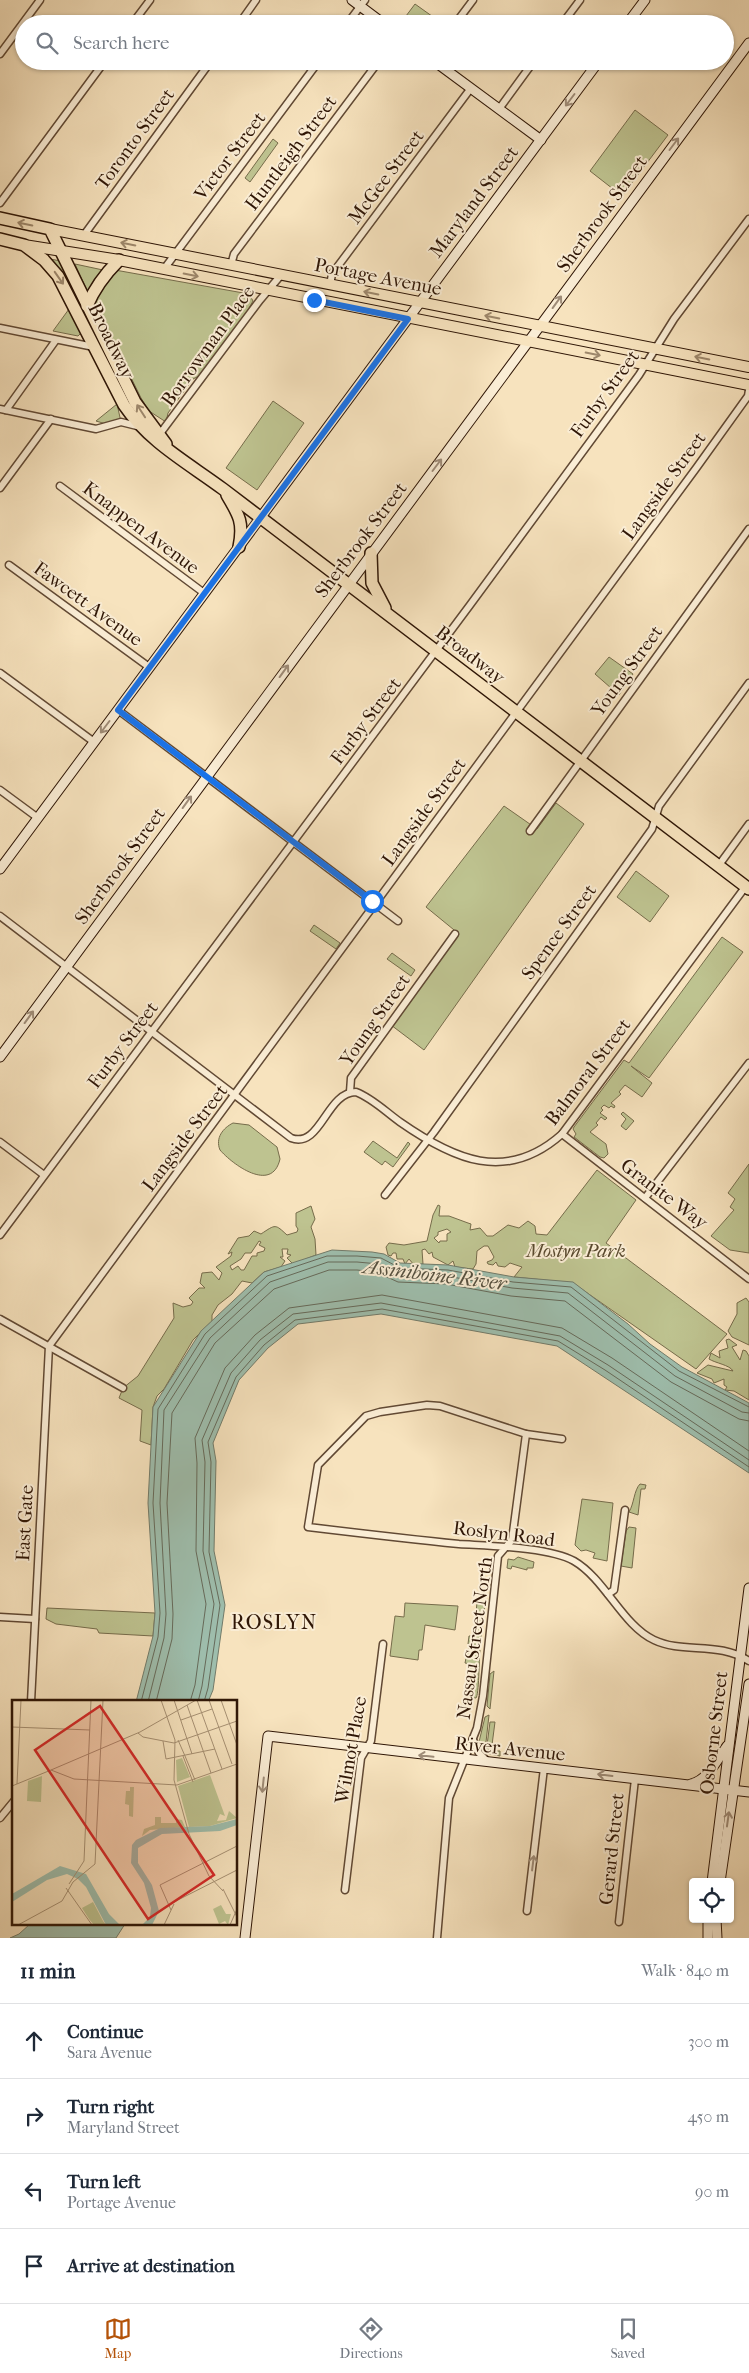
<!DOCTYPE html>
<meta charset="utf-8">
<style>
:root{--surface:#fff;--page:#f2f2f3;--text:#1f2937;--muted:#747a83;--line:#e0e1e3;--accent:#b45309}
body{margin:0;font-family:"IM FELL French Canon",serif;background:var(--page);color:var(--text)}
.controls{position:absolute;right:15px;bottom:15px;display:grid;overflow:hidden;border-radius:5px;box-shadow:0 1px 4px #0004}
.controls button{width:45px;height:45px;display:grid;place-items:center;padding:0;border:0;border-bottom:1px solid var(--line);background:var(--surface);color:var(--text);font:25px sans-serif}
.stop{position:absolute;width:15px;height:15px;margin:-11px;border:4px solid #1a73e8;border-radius:50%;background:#fff}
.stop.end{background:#1a73e8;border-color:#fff;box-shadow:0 1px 5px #0008}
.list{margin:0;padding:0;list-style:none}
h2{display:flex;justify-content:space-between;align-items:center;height:65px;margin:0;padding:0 20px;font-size:21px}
h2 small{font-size:16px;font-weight:400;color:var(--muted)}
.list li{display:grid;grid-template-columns:32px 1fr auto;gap:15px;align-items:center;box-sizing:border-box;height:75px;padding:0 20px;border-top:1px solid var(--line)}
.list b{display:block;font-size:19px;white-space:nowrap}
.list p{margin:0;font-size:16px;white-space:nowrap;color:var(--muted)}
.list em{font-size:16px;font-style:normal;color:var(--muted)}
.icon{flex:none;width:28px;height:28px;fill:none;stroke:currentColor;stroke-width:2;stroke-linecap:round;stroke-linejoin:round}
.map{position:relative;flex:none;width:749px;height:1938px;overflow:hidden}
.search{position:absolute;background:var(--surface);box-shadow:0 1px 4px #0004;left:15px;right:15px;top:15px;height:55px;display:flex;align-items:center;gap:12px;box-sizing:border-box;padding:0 18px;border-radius:28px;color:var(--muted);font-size:19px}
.sheet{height:365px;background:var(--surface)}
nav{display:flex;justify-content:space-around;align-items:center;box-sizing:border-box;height:70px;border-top:1px solid var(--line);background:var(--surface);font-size:14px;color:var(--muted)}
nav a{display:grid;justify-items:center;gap:2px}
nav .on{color:var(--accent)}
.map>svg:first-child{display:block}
</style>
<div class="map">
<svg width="749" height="1938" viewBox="0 0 749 1938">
<rect width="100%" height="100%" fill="#f7e3be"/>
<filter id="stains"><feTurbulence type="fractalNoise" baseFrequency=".004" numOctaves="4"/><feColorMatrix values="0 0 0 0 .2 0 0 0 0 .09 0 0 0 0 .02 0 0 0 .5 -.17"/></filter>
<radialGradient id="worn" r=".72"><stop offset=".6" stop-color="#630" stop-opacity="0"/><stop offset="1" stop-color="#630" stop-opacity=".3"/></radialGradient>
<!-- green -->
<g fill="#bec390" stroke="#766c4b" fill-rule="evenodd">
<polygon points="415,4 443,24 400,24"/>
<polygon points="635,110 668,135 622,196 590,171"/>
<polygon points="273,139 278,143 250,182 245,178"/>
<polygon points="50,259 61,261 129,398 128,404"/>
<polygon points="75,264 103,270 89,295"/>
<polygon points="115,270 249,294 253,301 232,338 199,376 193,379 168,413 166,422 149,411 141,398 93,300"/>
<polygon points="69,309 81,333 78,336 53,331"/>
<polygon points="273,401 304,423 257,490 226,468"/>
<polygon points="117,404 121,422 106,424 96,421"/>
<polygon points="609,657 633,674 619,695 595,674"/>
<polygon points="556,803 584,824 424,1050 391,1025 459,934 426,907 504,806 537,829"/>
<polygon points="636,871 669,896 650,922 617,897"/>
<polygon points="314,925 340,943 336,949 310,931"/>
<polygon points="722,937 743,952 649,1078 631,1066 652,1083 642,1097 625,1085 619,1092 621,1094 611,1103 615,1106 614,1108 611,1106 609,1108 604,1105 601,1108 603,1110 600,1113 607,1118 605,1120 601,1117 596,1123 598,1125 590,1132 606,1144 608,1154 604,1158 600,1157 574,1137 576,1134 573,1129 574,1127 624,1060 629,1063"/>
<polygon points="392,953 415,970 411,976 387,959"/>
<polygon points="623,1112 634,1121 626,1130 621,1126 626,1119 621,1114"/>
<path d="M233 1123 249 1125 277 1147 280 1159C272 1194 232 1164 220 1150 215 1138 223 1128 233 1123Z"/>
<polygon points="373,1141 397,1158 408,1142 410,1144 393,1167 385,1161 382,1165 364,1152"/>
<polygon points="749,1164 749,1253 730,1250 711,1236 734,1210 730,1207 735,1199 728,1193"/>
<path d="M597 1170 636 1200 606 1243 727 1334 696 1369 573 1283 514 1277 522 1267 510 1263 505 1267 498 1266 496 1262 493 1265 488 1264 487 1262 492 1260 494 1257 488 1246H484L477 1251 476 1264 473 1269 455 1267 453 1261 448 1265 433 1257 432 1252 429 1254 425 1249 422 1250 423 1264 414 1265 409 1259 405 1264 403 1259H397L396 1253H393L391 1256 388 1255 386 1247 389 1243 404 1245 427 1241 433 1215 438 1205 440 1206 439 1216H449L468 1223 471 1224 470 1230 480 1228 487 1236H493L508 1225 519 1228 528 1221 535 1226 536 1234 547 1235ZM447 1229 451 1232 447 1234V1241H440L439 1243 434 1238 438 1235V1232Z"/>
<path d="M311 1206 315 1219 311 1227 315 1239 316 1255 293 1264 287 1258 291 1255 287 1254 288 1249H282L283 1257H280L285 1261 281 1267 264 1272 252 1283 242 1281 232 1294 218 1305 212 1315V1321L193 1340 164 1389 157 1396 153 1407 151 1445 140 1441 142 1410 119 1398 123 1388 138 1376 174 1318 173 1303 183 1307 191 1305 193 1302 189 1298 199 1288H205L200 1283 202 1273 212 1272 219 1280 222 1273 216 1267 231 1256 232 1252 228 1254 238 1238 249 1236 254 1231 261 1234C276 1224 275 1224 287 1235L297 1232 298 1229 296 1226V1213ZM259 1241 261 1242 259 1245 265 1248 264 1251 257 1253V1256H252L244 1270H241L238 1266 232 1270 230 1266 241 1259 245 1253H251Z"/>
<polygon points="746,1298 749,1302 749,1345 732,1337 728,1331 737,1314 737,1303"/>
<path d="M729 1339 737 1345 732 1347 740 1360 743 1350 746 1351 749 1356V1400L734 1391 725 1390 727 1387 724 1385V1379L714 1383 712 1379 697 1373 708 1365 733 1371C730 1365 715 1363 709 1359L711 1353 720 1358 719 1351 728 1348 726 1340Z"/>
<path d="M640 1484 646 1485 645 1489H641L638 1515 629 1512C634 1504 634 1490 640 1484Z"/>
<polygon points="582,1499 613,1503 607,1561 593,1558 595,1553 586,1550 581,1551 575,1545"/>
<polygon points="629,1527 636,1528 632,1568 621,1566 626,1531"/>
<polygon points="518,1557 534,1562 533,1568 527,1568 527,1570 512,1566 511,1569 507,1568 508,1559 514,1560"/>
<polygon points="477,1602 485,1603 480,1646 468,1644 469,1636 474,1636"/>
<polygon points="405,1603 458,1606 455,1630 425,1625 422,1650 419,1650 418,1660 390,1656 395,1616 404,1617"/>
<polygon points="47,1608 155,1613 153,1636 99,1633 97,1629 56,1624 46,1619"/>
<path d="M468 1649 480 1650C479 1660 479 1695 476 1698L466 1697 470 1664 465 1663Z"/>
<polygon points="494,1671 490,1709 487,1706 490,1674"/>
<polygon points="489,1715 485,1751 483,1752 479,1742 485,1717"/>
<polygon points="490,1722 495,1722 492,1745 488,1751 500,1751 500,1756 486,1753"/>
</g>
<!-- water -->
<g fill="#9ebead" stroke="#727b6a">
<polygon points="332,1250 372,1252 384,1254 400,1263 448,1265 514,1277 573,1282 628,1324 650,1344 682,1367 749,1403 749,1473 557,1346 381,1314 298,1324 268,1348 239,1380 213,1443 216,1461 214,1551 225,1605 213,1690 208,1702 136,1702 153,1636 155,1613 148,1503 153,1407 201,1331 264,1272"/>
<polygon points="30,1924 125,1924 116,1938 10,1938 19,1934"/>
</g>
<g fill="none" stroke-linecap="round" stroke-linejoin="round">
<!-- shore -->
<g stroke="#666a5a" stroke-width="1">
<polyline points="141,1702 158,1637 160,1613 153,1503 158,1409 205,1334 267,1276 327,1256 357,1256 381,1258 400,1268 448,1270 513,1282 571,1287 679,1371 749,1407"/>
<polyline points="148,1702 164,1638 166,1614 160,1503 164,1410 210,1338 270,1282 328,1262 357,1262 379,1264 399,1274 447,1276 512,1288 568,1293 675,1376 742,1412 749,1413"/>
<polyline points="156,1702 172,1639 173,1614 167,1503 172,1413 215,1343 274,1289 329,1270 357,1270 376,1272 398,1282 446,1284 511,1296 565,1301 671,1382 739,1419 749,1421"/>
<polyline points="190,1702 195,1685 206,1604 196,1551 197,1463 195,1438 225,1368 255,1335 289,1308 382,1295 562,1328 612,1358 749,1451"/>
<polyline points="198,1702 202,1686 214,1604 203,1551 205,1462 202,1440 231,1373 260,1340 293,1314 381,1303 560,1336 608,1365 749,1460"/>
<polyline points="204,1702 208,1688 220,1605 209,1552 211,1462 208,1442 236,1377 264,1345 295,1320 382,1309 558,1341 605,1370 749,1467"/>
</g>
<defs>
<g id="street">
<polyline points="132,24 150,0"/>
<polyline points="239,24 256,0"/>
<polyline points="347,24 365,0"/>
<polyline points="455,24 473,0"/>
<polyline points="562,24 580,0"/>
<polyline points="0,54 40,0"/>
<polyline points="499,109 534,61"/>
<polyline points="0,203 105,61"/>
<polyline points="84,235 211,61"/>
<polyline points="231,265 234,254 379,61"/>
<polyline points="164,269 319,61"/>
<polyline points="330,285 332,274 471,88"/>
<polyline points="0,328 94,347"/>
<polyline points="0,409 96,429 121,422 137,426"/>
<polyline points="6,410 56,340"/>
<polyline points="159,435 260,300 281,275"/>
<polyline points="60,486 204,593"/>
<polyline points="0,488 51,419"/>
<polyline points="9,565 149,667"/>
<polyline points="0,673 94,742"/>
<polyline points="118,710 398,921"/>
<polyline points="0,790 38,818"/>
<polyline points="530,831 749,529"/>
<polyline points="719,865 749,824"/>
<path d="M0 916 291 1138C321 1149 326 1092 356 1092 372 1098 386 1112 400 1122 453 1159 506 1184 562 1134L746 886"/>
<polyline points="350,1092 351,1078 455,934"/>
<polyline points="562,1134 749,1279"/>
<polyline points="0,1142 44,1175"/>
<polyline points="385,1195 434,1132 652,829 659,806 749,683"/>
<polyline points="645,1198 749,1063"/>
<polyline points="0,1235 470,605 639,375 674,319 749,219"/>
<polyline points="0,1319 123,1388"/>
<polyline points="526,1434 562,1439"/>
<polyline points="608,1594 614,1590 625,1510"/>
<polyline points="0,1617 35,1619"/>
<polyline points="31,1702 49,1346 697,467 748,396 749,390"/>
<polyline points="473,1740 479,1753 488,1762"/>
<polyline points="0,1818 14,1801"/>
<polyline points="345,1890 361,1758 371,1741 383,1644"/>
<polyline points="527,1911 544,1768"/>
<polyline points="619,1922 635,1779"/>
<path d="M437 1938 449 1798 477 1728 483 1696 498 1556 512 1540 526 1434 440 1406 427 1405 380 1412 366 1416 318 1465 308 1527C358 1533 408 1539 459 1544 489 1546 549 1547 574 1561 605 1579 623 1626 654 1640 683 1654 719 1641 749 1661"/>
</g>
<g id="secondary">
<polyline points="352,0 384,24"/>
<polyline points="627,24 645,0"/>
<polyline points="434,61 541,140"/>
<polyline points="0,869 599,61"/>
<polyline points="0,1057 749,43"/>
<path d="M691 1784C708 1780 717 1760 727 1746"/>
<polyline points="712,1882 749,1588"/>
<polyline points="720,1882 749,1684"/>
<polyline points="716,1919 717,1938"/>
<polyline points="245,1938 268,1736 749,1792"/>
<polyline points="708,1938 708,1919"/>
</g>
<g id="primary">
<polyline points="50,229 749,367"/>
<polyline points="24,245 119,260 749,385"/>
</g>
<g id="highway">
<polyline points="0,218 50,229 135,402 166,444"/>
<path d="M0 239 24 245 44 260 58 276 124 405C149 442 188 463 223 489L749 889"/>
<path d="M87 306C94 289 106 273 119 260"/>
<path d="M227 495C239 515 244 523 239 547"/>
<polyline points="371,553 372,583 385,608"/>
</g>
</defs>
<!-- street casing -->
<use href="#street" stroke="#614934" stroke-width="9"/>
<!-- secondary casing -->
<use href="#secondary" stroke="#2f1606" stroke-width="11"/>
<!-- primary casing -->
<use href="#primary" stroke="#2f1606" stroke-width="12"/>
<!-- highway casing -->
<use href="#highway" stroke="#2f1606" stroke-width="14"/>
<!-- street -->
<use href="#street" stroke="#faedd5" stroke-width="6"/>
<!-- secondary -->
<use href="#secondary" stroke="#faedd5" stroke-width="9"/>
<!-- primary -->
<use href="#primary" stroke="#f7e3be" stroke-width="10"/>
<!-- highway -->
<use href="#highway" stroke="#f7e3be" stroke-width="11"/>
</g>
<!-- one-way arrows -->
<defs><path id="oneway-shaft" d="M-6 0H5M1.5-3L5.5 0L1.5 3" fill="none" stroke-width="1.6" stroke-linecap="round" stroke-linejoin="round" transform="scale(1.25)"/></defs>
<g stroke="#9f8c78">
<use href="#oneway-shaft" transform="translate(570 100) rotate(127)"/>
<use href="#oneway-shaft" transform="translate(674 144) rotate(-53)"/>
<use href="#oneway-shaft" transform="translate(557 302) rotate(-54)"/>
<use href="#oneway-shaft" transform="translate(437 465) rotate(-53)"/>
<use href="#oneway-shaft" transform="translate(284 671) rotate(-54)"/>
<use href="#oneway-shaft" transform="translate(105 727) rotate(127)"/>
<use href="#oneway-shaft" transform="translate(187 802) rotate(-54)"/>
<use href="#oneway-shaft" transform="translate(29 1017) rotate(-54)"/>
<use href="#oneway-shaft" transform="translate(426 1756) rotate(-174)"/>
<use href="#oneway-shaft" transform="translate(605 1775) rotate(-173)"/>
<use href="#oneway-shaft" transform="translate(263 1785) rotate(96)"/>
<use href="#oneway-shaft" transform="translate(728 1819) rotate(-82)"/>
<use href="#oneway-shaft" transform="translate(533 1863) rotate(-83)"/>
</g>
<g stroke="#9d876b">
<use href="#oneway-shaft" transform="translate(25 224) rotate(-168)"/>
<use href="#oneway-shaft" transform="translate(128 244) rotate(-169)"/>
<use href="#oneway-shaft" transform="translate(191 275) rotate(11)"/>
<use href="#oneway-shaft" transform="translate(59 278) rotate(55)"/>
<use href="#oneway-shaft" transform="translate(371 293) rotate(-168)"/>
<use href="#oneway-shaft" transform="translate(492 317) rotate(-169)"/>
<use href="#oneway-shaft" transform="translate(593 354) rotate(11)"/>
<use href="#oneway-shaft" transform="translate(702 358) rotate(-169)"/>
<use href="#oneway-shaft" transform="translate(141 411) rotate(-123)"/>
</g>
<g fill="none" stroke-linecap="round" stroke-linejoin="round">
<!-- route -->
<polyline stroke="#1a73e8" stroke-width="6" points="314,300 408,319 118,710 372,901"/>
</g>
<g text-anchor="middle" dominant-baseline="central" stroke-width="4" stroke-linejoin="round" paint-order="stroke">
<!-- street labels -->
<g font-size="19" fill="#2f1606" stroke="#faedd5">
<text transform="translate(135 139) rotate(-54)">Toronto Street</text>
<text transform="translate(291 153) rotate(-53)">Huntleigh Street</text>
<text transform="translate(230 156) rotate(-53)">Victor Street</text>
<text transform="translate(386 177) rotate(-53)">McGee Street</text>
<text transform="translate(474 202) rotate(-53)">Maryland Street</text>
<text transform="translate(602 214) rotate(-54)">Sherbrook Street</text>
<text transform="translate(378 277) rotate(11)">Portage Avenue</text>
<text transform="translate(111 341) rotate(64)">Broadway</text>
<text transform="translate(208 346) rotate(-54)">Borrowman Place</text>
<text transform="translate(605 394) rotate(-54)">Furby Street</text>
<text transform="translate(664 486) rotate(-54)">Langside Street</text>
<text transform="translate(141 528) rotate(37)">Knappen Avenue</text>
<text transform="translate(361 540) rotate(-53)">Sherbrook Street</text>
<text transform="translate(88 604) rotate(36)">Fawcett Avenue</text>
<text transform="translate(470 655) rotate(38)">Broadway</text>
<text transform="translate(627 671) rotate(-54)">Young Street</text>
<text transform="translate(366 721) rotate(-53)">Furby Street</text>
<text transform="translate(424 812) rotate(-54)">Langside Street</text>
<text transform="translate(120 866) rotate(-54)">Sherbrook Street</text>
<text transform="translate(559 932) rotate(-54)">Spence Street</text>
<text transform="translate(375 1020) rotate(-55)">Young Street</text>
<text transform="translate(123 1045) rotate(-53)">Furby Street</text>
<text transform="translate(588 1072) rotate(-53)">Balmoral Street</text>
<text transform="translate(185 1138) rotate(-53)">Langside Street</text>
<text transform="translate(664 1194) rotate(37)">Granite Way</text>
<text transform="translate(25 1523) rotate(-87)">East Gate</text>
<text transform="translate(504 1534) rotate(7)">Roslyn Road</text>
<text transform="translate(475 1638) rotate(-82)">Nassau Street North</text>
<text transform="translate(714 1733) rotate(-83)">Osborne Street</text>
<text transform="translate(510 1749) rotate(6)">River Avenue</text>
<text transform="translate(351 1750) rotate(-80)">Wilmot Place</text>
<text transform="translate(612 1849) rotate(-84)">Gerard Street</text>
</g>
<!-- park labels -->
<g font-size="19" font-style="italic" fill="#5a4a2f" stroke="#faedd5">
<text x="576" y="1251">Mostyn Park</text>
</g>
<!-- water labels -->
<g font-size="20" font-style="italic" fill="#565140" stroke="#faedd5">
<text transform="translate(435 1275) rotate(7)">Assiniboine River</text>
</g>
<!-- neighbourhood labels -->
<g font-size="20" letter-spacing="1" fill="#2f1606" stroke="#faedd5">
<text x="274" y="1622">ROSLYN</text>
</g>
</g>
<!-- overview -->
<g transform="translate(12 1700)">
<rect width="225" height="225" fill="#f7e3be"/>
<path d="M170 58 178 77 165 82 164 60ZM198 75 213 116 208 114 205 121 214 120 217 111 225 118 198 126 177 127 166 86ZM30 76 29 102 15 101 16 81ZM118 87H122L121 117 117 116V105L113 104 114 91H118ZM143 117H149V123H164V119L170 120 173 127 138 130 130 136 132 129 143 125ZM81 202 91 221 94 225H82L77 219 70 208ZM209 205 214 214H219L216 225 213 221 207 224 201 209Z" fill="#bec390"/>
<path d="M225 119V125L208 131 150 134 126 148V163L140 185 147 211 140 225H130L138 217 139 208 132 183 119 163 120 145 124 140 148 128 198 126ZM48 166 74 174 97 214 108 225H94L74 187 66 179 55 174 35 180 0 202V194Z" fill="#9ebead"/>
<path fill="none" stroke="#a79174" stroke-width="1" d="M149 0 163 40 162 80 177 134 197 176 211 191M162 0 180 54M185 0 210 69M197 0 220 64M209 0 225 45M175 5 199 73M169 20 200 9M0 27 78 30M126 33 131 37 162 43 225 21M166 40 173 56M151 41 154 59 203 49M171 56 181 82M173 56 183 80M39 70 128 32 184 0M5 84 9 0M0 86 39 70 62 79 165 85 225 64M57 184 72 161 79 0M54 188 80 225M211 189 225 217M158 204 225 170M159 210 148 185 225 146M6 225 50 201 61 182 83 164 91 0M152 225 162 204M218 225 225 209"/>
<path fill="#d62828" fill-opacity="0.15" stroke="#d62828" stroke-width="2.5" d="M88 6 202 175 136 219 23 50Z"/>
<rect width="225" height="225" fill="none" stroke="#2f1606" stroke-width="2.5"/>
</g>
<rect width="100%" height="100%" filter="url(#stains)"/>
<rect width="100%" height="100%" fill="url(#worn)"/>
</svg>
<div class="controls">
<button><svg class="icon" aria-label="locate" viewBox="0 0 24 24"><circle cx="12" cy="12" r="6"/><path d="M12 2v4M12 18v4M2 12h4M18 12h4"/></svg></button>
</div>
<div class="stop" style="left:372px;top:901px"></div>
<div class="stop end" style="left:314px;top:300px"></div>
<div class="search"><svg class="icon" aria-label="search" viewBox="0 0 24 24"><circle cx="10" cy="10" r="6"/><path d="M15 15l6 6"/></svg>Search here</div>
</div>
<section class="sheet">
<h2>11 min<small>Walk · 840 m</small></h2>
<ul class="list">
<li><svg class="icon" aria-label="ahead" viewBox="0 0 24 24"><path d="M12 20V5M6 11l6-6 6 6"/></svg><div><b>Continue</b><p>Sara Avenue</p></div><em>300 m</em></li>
<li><svg class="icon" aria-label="right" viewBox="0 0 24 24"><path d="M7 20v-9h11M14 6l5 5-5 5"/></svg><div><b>Turn right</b><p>Maryland Street</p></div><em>450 m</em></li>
<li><svg class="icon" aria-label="left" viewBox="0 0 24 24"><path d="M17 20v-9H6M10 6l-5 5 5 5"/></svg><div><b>Turn left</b><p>Portage Avenue</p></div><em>90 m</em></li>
<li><svg class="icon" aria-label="arrive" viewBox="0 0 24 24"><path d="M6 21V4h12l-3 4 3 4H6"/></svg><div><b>Arrive at destination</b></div></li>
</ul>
</section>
<nav>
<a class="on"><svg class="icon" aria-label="map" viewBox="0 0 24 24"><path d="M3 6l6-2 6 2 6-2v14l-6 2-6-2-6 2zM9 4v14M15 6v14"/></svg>Map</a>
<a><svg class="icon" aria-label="directions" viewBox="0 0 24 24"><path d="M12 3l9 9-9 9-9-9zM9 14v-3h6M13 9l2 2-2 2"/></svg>Directions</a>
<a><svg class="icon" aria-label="saved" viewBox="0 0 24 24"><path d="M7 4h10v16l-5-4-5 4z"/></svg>Saved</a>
</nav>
